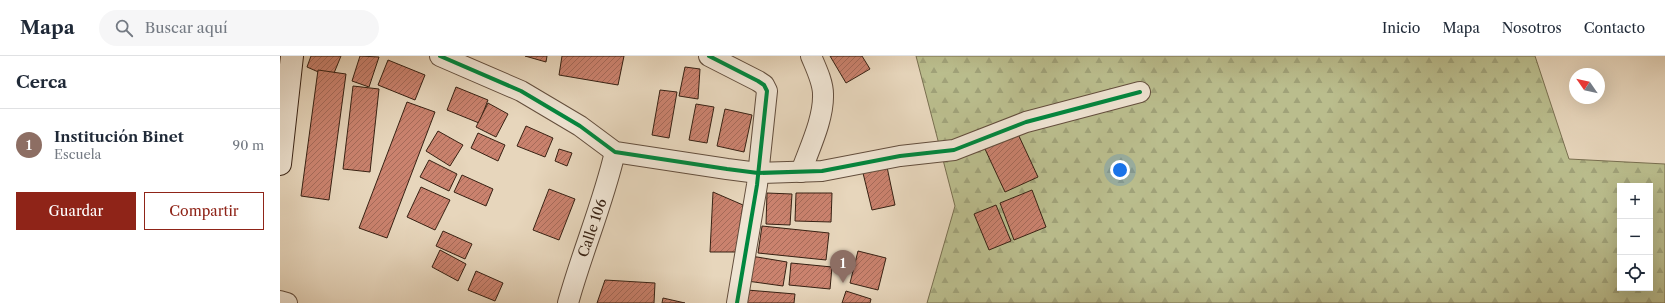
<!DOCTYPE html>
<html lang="es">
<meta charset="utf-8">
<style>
:root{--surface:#fff;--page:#f6f6f7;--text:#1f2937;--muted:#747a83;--line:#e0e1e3;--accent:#8f2418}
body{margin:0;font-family:"Libre Caslon Text",serif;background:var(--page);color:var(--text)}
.controls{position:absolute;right:12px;bottom:12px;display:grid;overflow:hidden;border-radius:0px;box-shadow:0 4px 16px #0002}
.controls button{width:36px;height:36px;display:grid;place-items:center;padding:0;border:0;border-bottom:1px solid var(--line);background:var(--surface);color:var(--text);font:20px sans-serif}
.compass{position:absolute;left:1289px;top:12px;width:36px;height:36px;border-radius:50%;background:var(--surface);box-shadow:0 4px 16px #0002;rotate:304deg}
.you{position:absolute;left:840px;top:114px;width:14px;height:14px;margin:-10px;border:3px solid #fff;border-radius:50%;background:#1a73e8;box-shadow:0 0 0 6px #1a73e833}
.badge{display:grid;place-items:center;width:26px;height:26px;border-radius:50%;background:var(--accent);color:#fff;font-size:13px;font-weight:700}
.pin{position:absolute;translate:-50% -33px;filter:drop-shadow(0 1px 2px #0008)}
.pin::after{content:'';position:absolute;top:21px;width:14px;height:12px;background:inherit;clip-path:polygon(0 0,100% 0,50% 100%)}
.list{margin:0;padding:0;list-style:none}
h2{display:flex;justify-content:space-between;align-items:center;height:52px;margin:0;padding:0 16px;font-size:17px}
h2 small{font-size:13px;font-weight:400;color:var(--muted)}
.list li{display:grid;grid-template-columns:26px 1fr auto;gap:12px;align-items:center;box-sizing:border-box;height:72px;padding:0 16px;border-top:1px solid var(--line)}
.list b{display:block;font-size:15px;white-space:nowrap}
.list p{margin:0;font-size:13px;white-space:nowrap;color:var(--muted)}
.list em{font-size:13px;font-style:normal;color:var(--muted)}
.actions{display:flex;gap:8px;padding:12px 16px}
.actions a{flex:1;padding:9px 0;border:1px solid var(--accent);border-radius:0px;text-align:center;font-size:14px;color:var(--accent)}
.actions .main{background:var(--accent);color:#fff}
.icon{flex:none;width:22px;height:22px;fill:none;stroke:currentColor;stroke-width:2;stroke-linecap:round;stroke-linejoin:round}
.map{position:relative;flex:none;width:1385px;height:247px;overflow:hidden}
header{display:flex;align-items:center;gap:24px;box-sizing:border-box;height:56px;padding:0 20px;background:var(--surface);border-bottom:1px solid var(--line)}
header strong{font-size:19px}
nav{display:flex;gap:22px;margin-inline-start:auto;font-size:14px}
.search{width:280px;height:36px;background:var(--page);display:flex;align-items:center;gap:10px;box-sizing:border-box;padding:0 14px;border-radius:22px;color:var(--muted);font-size:15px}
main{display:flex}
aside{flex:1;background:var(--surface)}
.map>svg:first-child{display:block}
</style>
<header>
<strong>Mapa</strong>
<div class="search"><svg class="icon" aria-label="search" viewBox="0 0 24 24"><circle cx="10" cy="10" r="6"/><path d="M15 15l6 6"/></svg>Buscar aquí</div>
<nav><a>Inicio</a><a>Mapa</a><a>Nosotros</a><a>Contacto</a></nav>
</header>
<main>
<aside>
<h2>Cerca<small></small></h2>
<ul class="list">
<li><span class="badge" style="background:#8d6e63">1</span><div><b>Institución Binet</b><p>Escuela</p></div><em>90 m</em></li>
</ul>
<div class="actions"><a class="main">Guardar</a><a>Compartir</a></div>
</aside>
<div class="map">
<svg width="1385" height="247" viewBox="0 0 1385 247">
<defs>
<pattern id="forest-firs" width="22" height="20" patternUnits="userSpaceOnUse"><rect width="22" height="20" fill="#babd8d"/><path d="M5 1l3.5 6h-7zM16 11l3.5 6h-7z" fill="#a0a279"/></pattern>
<pattern id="building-hatch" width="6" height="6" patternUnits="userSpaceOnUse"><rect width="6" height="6" fill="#ca826e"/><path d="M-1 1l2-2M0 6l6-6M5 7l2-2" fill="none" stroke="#a56a59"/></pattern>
</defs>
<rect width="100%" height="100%" fill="#e7d6bc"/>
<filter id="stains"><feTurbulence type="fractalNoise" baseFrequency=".005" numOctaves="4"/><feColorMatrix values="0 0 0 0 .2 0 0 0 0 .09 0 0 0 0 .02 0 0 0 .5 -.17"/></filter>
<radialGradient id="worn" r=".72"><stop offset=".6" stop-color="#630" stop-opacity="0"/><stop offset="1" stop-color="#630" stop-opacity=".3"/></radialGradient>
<!-- forest -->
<path fill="url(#forest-firs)" stroke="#786f50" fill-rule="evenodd" d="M636 0H1255L1289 103 1385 108V247H647L675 150ZM1340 130H1370V232H1340Z"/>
<!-- building -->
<g fill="url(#building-hatch)" stroke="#372113">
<polygon points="31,0 61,0 52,22 27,11"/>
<polygon points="80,0 99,1 89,31 72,25"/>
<polygon points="245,0 267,0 266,6"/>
<polygon points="282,0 344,0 338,29 279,19"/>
<polygon points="550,0 582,0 590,13 566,27"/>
<polygon points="108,4 145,19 135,44 98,29"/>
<polygon points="405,11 420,13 418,43 399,40"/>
<polygon points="38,14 66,18 49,144 21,140"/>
<polygon points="73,30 99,33 90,116 63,113"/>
<polygon points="176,31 208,44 199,67 167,54"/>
<polygon points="380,34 397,36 389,82 372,79"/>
<polygon points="127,46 155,56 107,182 79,172"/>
<polygon points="208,47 228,58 216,81 196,71"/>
<polygon points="416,48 434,51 427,87 409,84"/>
<polygon points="445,53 472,59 464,96 437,90"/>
<polygon points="246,70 273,82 265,101 237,90"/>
<polygon points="158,75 183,89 170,110 146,95"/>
<polygon points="198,77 225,89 218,105 191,92"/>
<polygon points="738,78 758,121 725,136 705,93"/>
<polygon points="279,93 292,97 287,110 275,105"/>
<polygon points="149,104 177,118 169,135 140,121"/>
<polygon points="607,111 615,149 592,154 583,117"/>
<polygon points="182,119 213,133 206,150 174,136"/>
<polygon points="141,131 170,144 155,174 127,161"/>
<polygon points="269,133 295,143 279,184 253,174"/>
<polygon points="752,134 766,171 734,184 720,147"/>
<polygon points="433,136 463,149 456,196 430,196"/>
<polygon points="487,137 512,138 510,169 486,168"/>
<polygon points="516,137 552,137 551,166 515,165"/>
<polygon points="716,149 731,185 709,194 694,158"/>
<polygon points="482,170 549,177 546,204 478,197"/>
<polygon points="163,175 192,188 185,203 156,190"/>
<polygon points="160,194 186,208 178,225 152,211"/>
<polygon points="578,195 606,202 598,234 570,227"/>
<polygon points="471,200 507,206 503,230 467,225"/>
<polygon points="511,207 552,211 550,233 509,229"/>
<polygon points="196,215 223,227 215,245 188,234"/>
<polygon points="325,224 375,227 374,247 317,247"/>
<polygon points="467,234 515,238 514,247 465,247"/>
<polygon points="566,235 591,243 590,247 562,247"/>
<polygon points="383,242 405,247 382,247"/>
</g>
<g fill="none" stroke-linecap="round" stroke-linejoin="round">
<defs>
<g id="minor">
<polyline points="160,0 241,35 300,70 335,96 447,113 478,117 542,115 620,100 674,94 746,66 860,36"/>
<polyline points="429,0 478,25 484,29 487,35 477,129 457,247"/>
<path d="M521 116C529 93 544 63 543 38 543 26 536 12 531 0"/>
<polyline points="0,245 7,247"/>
<path id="s1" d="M288 247C302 196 323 148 335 96"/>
</g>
<polyline id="secondary" points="0,108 12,0"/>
</defs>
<!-- minor casing -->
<use href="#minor" stroke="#634e3d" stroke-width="22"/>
<!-- secondary casing -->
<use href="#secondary" stroke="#372113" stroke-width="24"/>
<!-- minor -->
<use href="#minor" stroke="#efe4d3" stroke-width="20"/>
<!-- secondary -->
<use href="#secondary" stroke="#efe4d3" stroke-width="22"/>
<defs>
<g id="cycleway">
<polyline points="160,0 241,35 300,70 335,96 447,113 478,117 542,115 620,100 674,94 746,66 860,36"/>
<polyline points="429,0 478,25 484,29 487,35 477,129 457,247"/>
</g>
</defs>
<!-- cycleway casing -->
<use href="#cycleway" stroke="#efe4d3" stroke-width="6"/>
<!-- cycleway -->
<use href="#cycleway" stroke="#00873e" stroke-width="4"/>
</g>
<g text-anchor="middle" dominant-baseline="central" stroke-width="4" stroke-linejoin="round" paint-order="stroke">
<!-- street labels -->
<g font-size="14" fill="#372113" stroke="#efe4d3">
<text stroke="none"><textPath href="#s1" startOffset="79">Calle 106</textPath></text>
</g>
</g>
<rect width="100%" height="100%" filter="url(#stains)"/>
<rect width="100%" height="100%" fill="url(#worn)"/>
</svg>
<div class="controls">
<button>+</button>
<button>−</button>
<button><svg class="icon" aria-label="locate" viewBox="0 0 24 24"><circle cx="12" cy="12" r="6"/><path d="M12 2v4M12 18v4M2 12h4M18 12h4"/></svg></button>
</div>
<svg class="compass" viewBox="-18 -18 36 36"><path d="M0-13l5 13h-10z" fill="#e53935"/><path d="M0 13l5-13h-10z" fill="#747a83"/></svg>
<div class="you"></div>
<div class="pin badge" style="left:563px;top:227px;background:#8d6e63">1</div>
</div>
</main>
